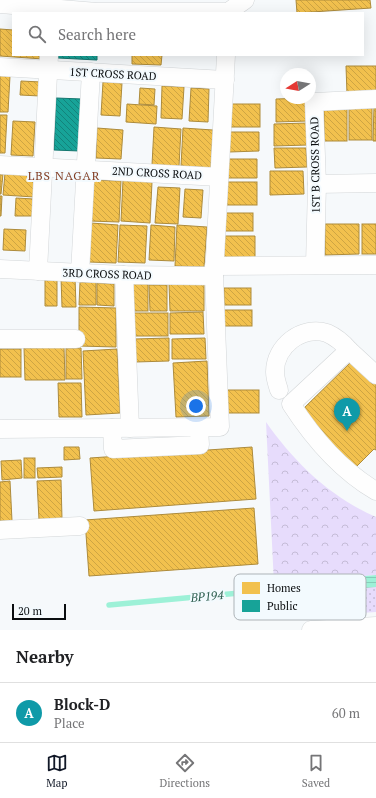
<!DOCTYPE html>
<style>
:root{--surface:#fff;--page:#f2f2f2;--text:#202124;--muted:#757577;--line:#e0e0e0;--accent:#111827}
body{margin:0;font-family:"PT Serif",serif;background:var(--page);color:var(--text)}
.compass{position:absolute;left:280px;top:68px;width:36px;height:36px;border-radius:50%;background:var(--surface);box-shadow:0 4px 16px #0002;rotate:259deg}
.scale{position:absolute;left:12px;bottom:10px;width:54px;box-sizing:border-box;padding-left:4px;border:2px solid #0b0e10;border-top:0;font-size:11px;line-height:14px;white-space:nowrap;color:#0b0e10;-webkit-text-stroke:3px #f3fafe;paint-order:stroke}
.you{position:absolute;left:196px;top:406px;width:14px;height:14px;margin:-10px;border:3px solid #fff;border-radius:50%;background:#1a73e8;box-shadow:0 0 0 6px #1a73e833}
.badge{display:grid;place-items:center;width:26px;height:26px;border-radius:50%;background:var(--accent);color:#fff;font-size:13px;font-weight:700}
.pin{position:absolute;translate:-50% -33px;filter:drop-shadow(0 1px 2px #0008)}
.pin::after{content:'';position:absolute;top:21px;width:14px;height:12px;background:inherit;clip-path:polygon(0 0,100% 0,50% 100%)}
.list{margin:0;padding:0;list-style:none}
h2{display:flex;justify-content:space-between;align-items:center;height:52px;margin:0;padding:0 16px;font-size:17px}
h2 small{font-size:13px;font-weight:400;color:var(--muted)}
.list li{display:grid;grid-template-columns:26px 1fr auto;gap:12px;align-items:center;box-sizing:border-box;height:60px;padding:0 16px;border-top:1px solid var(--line)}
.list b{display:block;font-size:15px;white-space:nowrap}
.list p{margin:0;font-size:13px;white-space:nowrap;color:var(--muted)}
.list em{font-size:13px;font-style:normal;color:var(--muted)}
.icon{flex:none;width:22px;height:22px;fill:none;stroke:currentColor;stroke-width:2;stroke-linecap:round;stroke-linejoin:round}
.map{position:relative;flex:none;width:376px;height:630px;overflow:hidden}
.search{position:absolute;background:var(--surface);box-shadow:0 4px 16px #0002;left:12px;right:12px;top:12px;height:44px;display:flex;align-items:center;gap:10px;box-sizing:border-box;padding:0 14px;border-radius:0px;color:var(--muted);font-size:15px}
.sheet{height:112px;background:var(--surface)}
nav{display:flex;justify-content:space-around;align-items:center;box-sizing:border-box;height:56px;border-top:1px solid var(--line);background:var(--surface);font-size:11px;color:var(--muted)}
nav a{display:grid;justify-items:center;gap:2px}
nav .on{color:var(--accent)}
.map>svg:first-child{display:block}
</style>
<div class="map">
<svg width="376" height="630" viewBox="0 0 376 630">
<defs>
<pattern id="grass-dots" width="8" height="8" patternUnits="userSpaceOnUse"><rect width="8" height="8" fill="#e7dcfc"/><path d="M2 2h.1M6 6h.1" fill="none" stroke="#c5bcd7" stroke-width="1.8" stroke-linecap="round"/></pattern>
<pattern id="park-crowns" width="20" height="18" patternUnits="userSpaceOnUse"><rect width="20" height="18" fill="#e7dcfc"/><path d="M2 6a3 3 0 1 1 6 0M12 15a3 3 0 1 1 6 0" fill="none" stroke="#c5bcd7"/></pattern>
<pattern id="water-rules" width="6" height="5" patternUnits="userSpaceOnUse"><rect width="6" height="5" fill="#9df1d7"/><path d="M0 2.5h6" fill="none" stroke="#86cdb8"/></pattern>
<pattern id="homes-back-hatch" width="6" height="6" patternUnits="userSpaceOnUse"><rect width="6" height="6" fill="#f2c14e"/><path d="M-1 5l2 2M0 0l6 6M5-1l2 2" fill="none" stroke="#cea543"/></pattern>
<pattern id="public-back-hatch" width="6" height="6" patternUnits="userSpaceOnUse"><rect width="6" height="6" fill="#17a398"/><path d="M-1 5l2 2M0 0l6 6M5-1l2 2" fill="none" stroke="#13837b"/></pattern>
</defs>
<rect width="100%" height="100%" fill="#f6f9fb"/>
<!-- grass -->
<polygon fill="url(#grass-dots)" points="376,587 376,612 285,618 278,595"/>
<!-- park -->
<path fill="url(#park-crowns)" d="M266 422C294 462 330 497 376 517V575L274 584Z"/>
<!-- water -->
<polygon fill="url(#water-rules)" points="376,575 376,587 278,595 277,584"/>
<!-- homes -->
<g fill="url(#homes-back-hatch)" stroke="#ad8b3b">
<polygon points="296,0 370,0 371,8 297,13"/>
<polygon points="0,29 13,30 13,55 44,55 43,59 0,56"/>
<polygon points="132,55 162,55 161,65 132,64"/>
<polygon points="346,66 376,66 376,93 347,94"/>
<polygon points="0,75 10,76 8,112 0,112"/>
<polygon points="21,81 41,82 40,96 20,95"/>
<polygon points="103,82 122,83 120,116 101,115"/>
<polygon points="162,86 184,87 182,119 161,118"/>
<polygon points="140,88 155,89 154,105 139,104"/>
<polygon points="191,88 209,89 208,122 189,121"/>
<polygon points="307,98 308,121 276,122 276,99"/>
<polygon points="127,104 157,106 156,124 126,122"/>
<rect x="230" y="104" width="30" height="23"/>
<polygon points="374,106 376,106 376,141 373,141"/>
<rect x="324" y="108" width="23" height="33"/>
<rect x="349" y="108" width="23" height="32"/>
<polygon points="0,115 7,115 5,153 0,153"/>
<polygon points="13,121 35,122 33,156 11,155"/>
<polygon points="307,123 308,145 274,146 274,124"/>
<polygon points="154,127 181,129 179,166 152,165"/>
<polygon points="97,128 123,130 121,159 96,158"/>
<polygon points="183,128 213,130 211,168 181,166"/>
<polygon points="229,132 259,132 259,151 229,152"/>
<polygon points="274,148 306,148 307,167 275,168"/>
<polygon points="226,159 257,159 257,178 225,178"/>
<polygon points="270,171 303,171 304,194 270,195"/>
<polygon points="5,173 35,175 34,197 3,195"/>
<polygon points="0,174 3,174 1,194 0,194"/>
<polygon points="92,180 121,181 119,222 90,221"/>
<polygon points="123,180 152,182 150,223 121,221"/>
<rect x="224" y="182" width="33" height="23"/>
<polygon points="158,187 180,188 178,224 155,223"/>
<polygon points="185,189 203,190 201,218 183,217"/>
<polygon points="0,196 2,196 1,216 0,216"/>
<polygon points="16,198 34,199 32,216 15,216"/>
<rect x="224" y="213" width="29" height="18"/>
<polygon points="91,223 118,225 116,263 89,262"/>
<polygon points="325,224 359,224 359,254 325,255"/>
<rect x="362" y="224" width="14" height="30"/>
<polygon points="120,225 147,226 145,263 118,262"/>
<polygon points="151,225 175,227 174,261 149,260"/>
<polygon points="177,225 207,227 204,267 175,266"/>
<polygon points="4,229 26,230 25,251 3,250"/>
<polygon points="223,236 255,236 255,262 222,262"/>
<polygon points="57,277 57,306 45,306 45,278"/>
<polygon points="61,277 75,277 76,307 62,307"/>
<polygon points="80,282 96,282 96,305 79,305"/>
<rect x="131" y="282" width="17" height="29"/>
<polygon points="97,283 114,284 114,306 97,305"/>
<polygon points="169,284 204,284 204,311 170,311"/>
<polygon points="149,285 167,285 167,311 150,311"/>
<rect x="224" y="288" width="27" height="17"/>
<polygon points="79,307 116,308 116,347 79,346"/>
<rect x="224" y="310" width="28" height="16"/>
<polygon points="203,312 204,334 170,334 170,313"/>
<rect x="133" y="313" width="35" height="23"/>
<polygon points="169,338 169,361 135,362 134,339"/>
<polygon points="205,338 206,359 172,359 172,339"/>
<polygon points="64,347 65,380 25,380 24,348"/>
<polygon points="66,348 81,348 82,379 66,379"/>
<rect x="0" y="349" width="21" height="28"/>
<polygon points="117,349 120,413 86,415 83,351"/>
<polygon points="355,358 376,380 376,450 374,449 354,469 299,413"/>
<polygon points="207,361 209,416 176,417 173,363"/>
<polygon points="58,383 81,383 82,417 59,417"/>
<rect x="225" y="390" width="34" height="23"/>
<polygon points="64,447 79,447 80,459 64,460"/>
<polygon points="252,447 256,499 94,511 90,458"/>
<rect x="24" y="458" width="11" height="20"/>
<polygon points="21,460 22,478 2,480 1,461"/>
<polygon points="62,467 62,477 38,478 37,468"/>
<polygon points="61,480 62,519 39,520 37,481"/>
<polygon points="10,481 12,521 0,521 0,482"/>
<polygon points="254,508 258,564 89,576 85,520"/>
</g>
<!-- public -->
<g fill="url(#public-back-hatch)" stroke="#13766f">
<polygon points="58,55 97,55 97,60 58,58"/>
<polygon points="56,98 82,99 80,151 54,150"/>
</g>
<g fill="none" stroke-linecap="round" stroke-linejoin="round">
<!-- stream -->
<polyline stroke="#9df1d7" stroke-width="5.5" points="109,605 284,589"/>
<defs>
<g id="minor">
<polyline points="0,4 97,12 228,12 245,0"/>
<polyline points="0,67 225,80"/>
<polyline points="0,165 219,177"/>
<polyline points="317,184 376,183"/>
<polyline points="315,265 317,184 314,102 376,99"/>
<polyline points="214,266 376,265"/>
<polyline points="0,269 124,275 214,276"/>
<polyline points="38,271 49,55"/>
<polyline points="80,273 91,72"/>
<polyline points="124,275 130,428"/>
<polyline points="0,339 76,339"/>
<path d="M376 375 349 350 291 404C313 438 340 470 376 491"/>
<path d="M279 390C277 384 275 378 275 372 275 346 302 325 327 333 336 337 343 343 349 350"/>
<polyline points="112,428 113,449 200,445 199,428"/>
<polyline points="0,429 220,427 214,276 226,55"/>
<polyline points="0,530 80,526"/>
<polyline points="311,630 376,626"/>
</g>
</defs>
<!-- minor casing -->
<use href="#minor" stroke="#d3d6d8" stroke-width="19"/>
<!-- minor -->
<use href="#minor" stroke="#fefefe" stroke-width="18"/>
</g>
<g text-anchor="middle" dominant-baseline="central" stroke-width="4" stroke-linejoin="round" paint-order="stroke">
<!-- street labels -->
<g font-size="11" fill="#0b0e10" stroke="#f3fafe">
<text transform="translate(113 74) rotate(3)">1ST CROSS ROAD</text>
<text transform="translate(315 165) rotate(-91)">1ST B CROSS ROAD</text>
<text transform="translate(157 173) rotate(3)">2ND CROSS ROAD</text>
<text transform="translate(107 274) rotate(2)">3RD CROSS ROAD</text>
</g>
<!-- neighbourhood labels -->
<g font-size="12" letter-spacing="1" fill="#803d24" stroke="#f3fafe">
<text x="64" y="175">LBS NAGAR</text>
</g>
<!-- water labels -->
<g font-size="12" font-style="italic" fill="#2c5e4e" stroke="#f3fafe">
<text transform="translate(207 596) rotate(-5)">BP194</text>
</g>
</g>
<!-- legend -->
<rect x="234" y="574" width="132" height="46" rx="6" fill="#f3fafe" stroke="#adb3b7" stroke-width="1"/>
<rect x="242" y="582" width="18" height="12" fill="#f2c14e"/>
<rect x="242" y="600" width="18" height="12" fill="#17a398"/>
<g font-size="11" fill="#0b0e10">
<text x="267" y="592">Homes</text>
<text x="267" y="610">Public</text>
</g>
</svg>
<svg class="compass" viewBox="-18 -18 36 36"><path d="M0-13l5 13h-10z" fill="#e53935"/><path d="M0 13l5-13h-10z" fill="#757577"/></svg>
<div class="scale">20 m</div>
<div class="you"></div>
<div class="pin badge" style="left:347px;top:431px;background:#0f9aa8">A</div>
<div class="search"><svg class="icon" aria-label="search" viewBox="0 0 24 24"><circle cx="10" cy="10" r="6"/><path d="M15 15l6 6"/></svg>Search here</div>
</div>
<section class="sheet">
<h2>Nearby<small></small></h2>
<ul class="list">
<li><span class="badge" style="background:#0f9aa8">A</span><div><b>Block-D</b><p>Place</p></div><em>60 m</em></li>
</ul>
</section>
<nav>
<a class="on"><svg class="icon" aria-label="map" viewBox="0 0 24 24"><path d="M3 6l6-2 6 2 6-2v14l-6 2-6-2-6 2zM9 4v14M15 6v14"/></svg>Map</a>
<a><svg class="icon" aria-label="directions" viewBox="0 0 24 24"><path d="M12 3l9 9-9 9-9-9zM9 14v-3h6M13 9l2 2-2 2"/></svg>Directions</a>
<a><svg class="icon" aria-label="saved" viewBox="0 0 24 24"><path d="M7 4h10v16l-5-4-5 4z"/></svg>Saved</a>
</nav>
